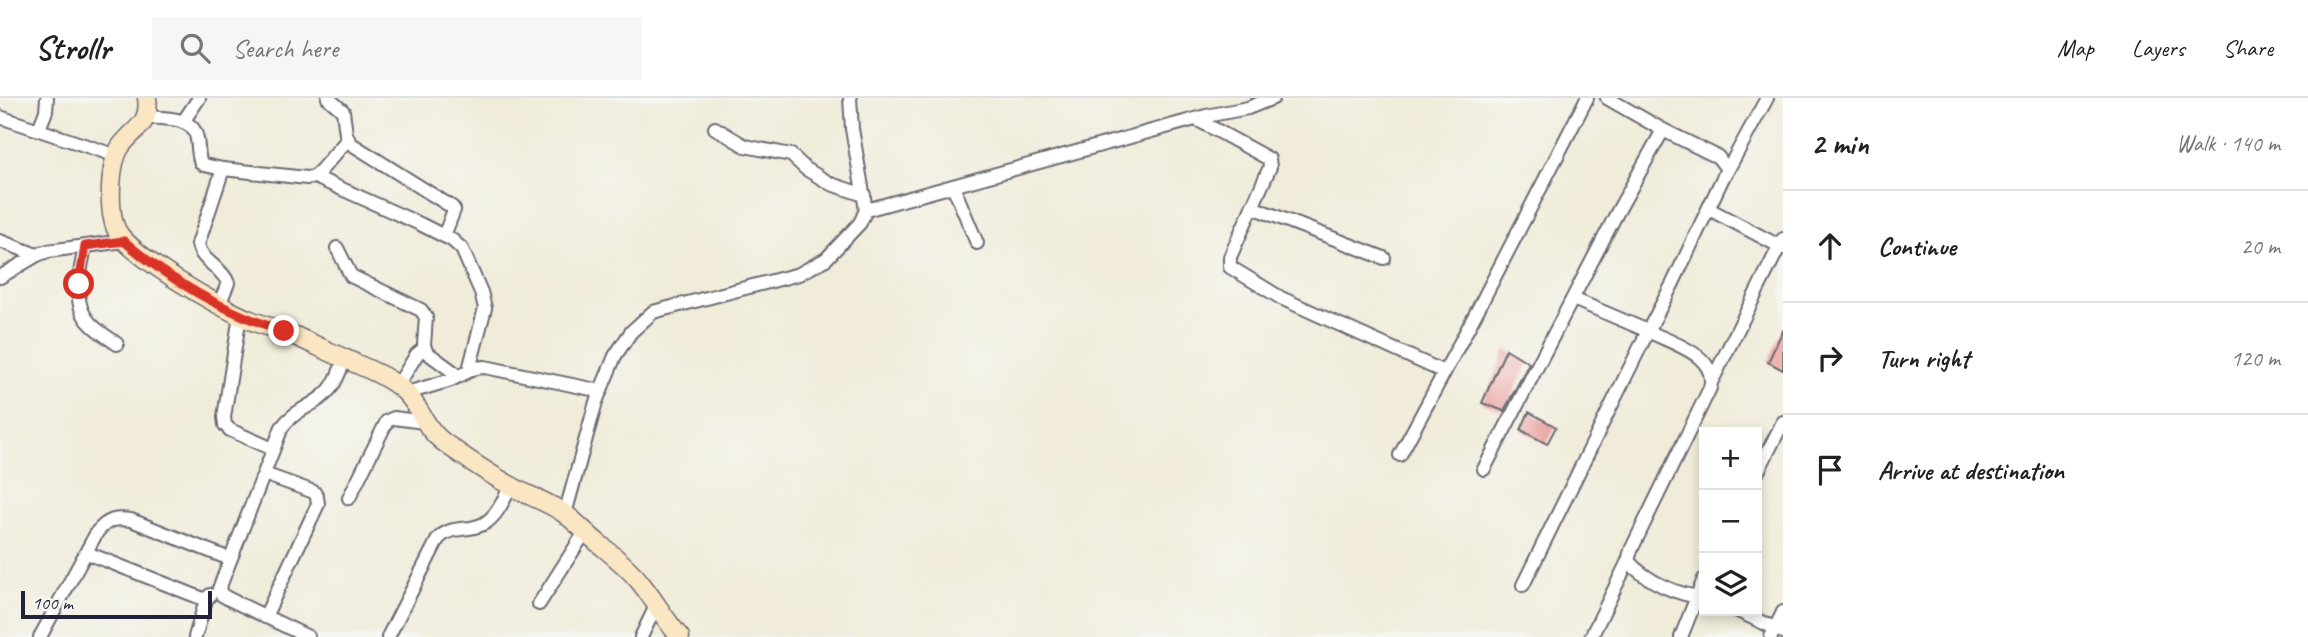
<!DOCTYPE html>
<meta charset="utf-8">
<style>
:root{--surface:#fff;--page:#f6f6f6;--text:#222;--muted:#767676;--line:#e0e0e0}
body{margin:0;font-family:Caveat,sans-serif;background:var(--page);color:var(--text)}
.controls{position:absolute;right:21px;bottom:21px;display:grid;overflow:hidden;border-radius:0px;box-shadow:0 4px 10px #0003}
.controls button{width:63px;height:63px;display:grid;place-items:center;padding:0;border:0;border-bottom:2px solid var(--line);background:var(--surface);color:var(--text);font:35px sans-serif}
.scale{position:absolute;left:21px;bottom:18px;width:191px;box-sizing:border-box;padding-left:7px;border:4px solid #22223b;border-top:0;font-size:19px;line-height:24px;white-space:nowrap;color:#22223b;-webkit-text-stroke:5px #f6f6f2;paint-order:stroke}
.stop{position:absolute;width:21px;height:21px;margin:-16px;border:5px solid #d93025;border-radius:50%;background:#fff}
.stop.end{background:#d93025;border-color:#fff;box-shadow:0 2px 7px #0008}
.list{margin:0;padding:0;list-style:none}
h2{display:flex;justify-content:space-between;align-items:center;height:91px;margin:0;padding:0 28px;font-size:30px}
h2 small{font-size:23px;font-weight:400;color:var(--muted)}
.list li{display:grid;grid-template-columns:46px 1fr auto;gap:21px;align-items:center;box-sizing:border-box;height:112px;padding:0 28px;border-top:2px solid var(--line)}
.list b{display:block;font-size:26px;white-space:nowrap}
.list em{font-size:23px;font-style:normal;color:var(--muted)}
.icon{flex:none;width:38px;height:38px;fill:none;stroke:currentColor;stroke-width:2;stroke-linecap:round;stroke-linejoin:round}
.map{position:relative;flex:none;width:1783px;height:539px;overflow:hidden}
header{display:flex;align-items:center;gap:42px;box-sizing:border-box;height:98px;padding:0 35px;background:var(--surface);border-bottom:2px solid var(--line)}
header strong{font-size:33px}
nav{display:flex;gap:38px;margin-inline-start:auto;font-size:24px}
.search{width:490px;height:63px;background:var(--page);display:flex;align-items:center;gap:18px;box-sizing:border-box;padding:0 24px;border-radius:0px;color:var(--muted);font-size:26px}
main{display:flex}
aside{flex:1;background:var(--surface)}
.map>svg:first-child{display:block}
</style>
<header>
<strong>Strollr</strong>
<div class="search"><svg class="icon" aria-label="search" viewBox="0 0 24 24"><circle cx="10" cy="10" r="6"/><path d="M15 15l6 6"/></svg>Search here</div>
<nav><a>Map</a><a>Layers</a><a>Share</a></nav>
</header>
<main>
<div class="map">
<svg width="1783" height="539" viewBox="0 0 1783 539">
<rect width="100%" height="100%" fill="#f6f6f2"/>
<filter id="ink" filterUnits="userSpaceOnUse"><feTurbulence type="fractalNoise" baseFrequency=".0143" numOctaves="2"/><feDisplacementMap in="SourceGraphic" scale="14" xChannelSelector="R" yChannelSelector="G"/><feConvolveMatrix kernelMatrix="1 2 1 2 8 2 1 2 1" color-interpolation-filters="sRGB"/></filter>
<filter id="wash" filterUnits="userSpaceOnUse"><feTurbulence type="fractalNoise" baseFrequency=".00686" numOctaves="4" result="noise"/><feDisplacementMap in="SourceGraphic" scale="28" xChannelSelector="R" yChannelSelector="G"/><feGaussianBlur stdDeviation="1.57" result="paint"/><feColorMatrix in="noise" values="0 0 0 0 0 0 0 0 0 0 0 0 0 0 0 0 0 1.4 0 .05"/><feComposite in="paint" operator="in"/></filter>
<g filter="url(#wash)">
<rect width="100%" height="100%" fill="#f0ecd9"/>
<g id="blocks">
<!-- building -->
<g fill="#e99393">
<polygon points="1783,232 1783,272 1768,264"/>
<polygon points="1506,251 1529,265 1504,313 1482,305"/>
<polygon points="1529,314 1556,329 1547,346 1521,332"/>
</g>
</g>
</g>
<g filter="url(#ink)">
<use href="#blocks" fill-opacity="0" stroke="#6a6972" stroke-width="2"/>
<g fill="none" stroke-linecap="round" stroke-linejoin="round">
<defs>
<g id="street">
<polyline points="328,0 343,13 346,36 350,45 452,109 454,112 444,138"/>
<path d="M1607 0 1663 32 1718 59 1727 71 1673 185 1648 233C1671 245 1719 257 1710 290L1631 452 1628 463C1646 483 1678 498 1704 499"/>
<polyline points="0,19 117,58"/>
<path d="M146 19C162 21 191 18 196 37 199 46 197 56 201 65L204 67 223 71 198 146C201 164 222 169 228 185L219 207"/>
<polyline points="1196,21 1269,61 1270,69 1230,159 1230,169 1281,200 1444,274"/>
<polyline points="183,24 199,0"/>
<polyline points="715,30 745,48 791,57 806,71 831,86 864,97"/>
<polyline points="39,31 46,13 47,0"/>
<polyline points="223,71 307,80 315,79 347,42"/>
<polyline points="1726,75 1767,0"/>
<polyline points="315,79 420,126 452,142 462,151 481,194 485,210 469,272"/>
<polyline points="953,88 977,145"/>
<polyline points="1252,109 1384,160"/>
<polyline points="1709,111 1783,150"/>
<polyline points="866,112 1206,18 1248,10 1273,0"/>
<polyline points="0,143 37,157"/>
<path d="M85 148C81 173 70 204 90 225 97 233 108 239 117 246"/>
<polyline points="337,150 351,178 421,212 426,219 424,247 425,253 459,278"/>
<polyline points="0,179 37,157 48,153 124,143"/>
<polyline points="240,217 224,319 225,327 230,332 273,351"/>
<polyline points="1713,281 1783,141"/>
<polyline points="398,287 417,256 425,250"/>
<polyline points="407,295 451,282 475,270 485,269 601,293"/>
<polyline points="1400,357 1475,217 1587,0"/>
<polyline points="1484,371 1618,113 1663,32"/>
<polyline points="1757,375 1783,324"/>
<polyline points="264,376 314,394 317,399 318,406 265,519"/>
<polyline points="349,400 387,323 394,320 424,324"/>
<polyline points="565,416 596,304 615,258 631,234 653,214 799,176 826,161 860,125 866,112 852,31 850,0"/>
<polyline points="87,455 206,502"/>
<polyline points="1523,487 1648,233 1573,201"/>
<polyline points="539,506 585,434"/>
<polyline points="1738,513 1783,534"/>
<path d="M40 539 97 434C108 421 115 420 131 422L230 461"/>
<polyline points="195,539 206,502 210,497"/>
<path d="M308 539 229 501 222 497 219 491 282 329C296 310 318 307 330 291 337 283 340 271 345 261"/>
<path d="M388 539 438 441C451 426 469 435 485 425 497 418 504 401 511 388"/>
<polyline points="641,539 656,508"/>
<polyline points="1591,539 1628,463"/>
<polyline points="1681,539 1704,481"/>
<polyline points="1771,539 1783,514"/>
</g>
<path id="secondary" d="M147 0C151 27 134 30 121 48 109 66 108 112 116 131 128 157 222 211 250 222 262 227 274 230 286 234 307 243 327 253 348 262 367 271 388 278 404 293 420 307 423 328 442 343 464 359 489 376 513 389 530 399 549 404 565 416 576 424 586 435 597 444 611 456 627 468 639 483 654 501 665 522 680 539"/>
</defs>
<!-- street casing -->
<use href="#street" stroke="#6a6972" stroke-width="16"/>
<!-- secondary casing -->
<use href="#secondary" stroke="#6a6972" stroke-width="21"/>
<!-- street -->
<use href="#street" stroke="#fff" stroke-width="12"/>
<!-- secondary -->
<use href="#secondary" stroke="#fbe6c4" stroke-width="18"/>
</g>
</g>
<g fill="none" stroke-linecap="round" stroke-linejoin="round" filter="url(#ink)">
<!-- route -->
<path stroke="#d93025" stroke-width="9" d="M79 186 85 148 124 143C170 183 226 215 284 233"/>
</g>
</svg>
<div class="controls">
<button>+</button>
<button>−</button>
<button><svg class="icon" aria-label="layers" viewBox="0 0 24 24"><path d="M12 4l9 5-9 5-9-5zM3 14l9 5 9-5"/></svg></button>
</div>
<div class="scale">100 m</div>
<div class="stop" style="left:79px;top:186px"></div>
<div class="stop end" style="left:284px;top:233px"></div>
</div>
<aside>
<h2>2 min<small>Walk · 140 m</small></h2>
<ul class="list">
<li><svg class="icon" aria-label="ahead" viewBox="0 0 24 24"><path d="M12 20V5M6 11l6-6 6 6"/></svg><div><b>Continue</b></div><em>20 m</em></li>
<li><svg class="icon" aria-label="right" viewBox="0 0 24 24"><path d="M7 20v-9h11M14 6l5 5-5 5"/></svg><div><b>Turn right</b></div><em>120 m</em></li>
<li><svg class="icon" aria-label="arrive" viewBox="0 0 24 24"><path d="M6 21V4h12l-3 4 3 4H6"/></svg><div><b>Arrive at destination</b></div></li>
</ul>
</aside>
</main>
